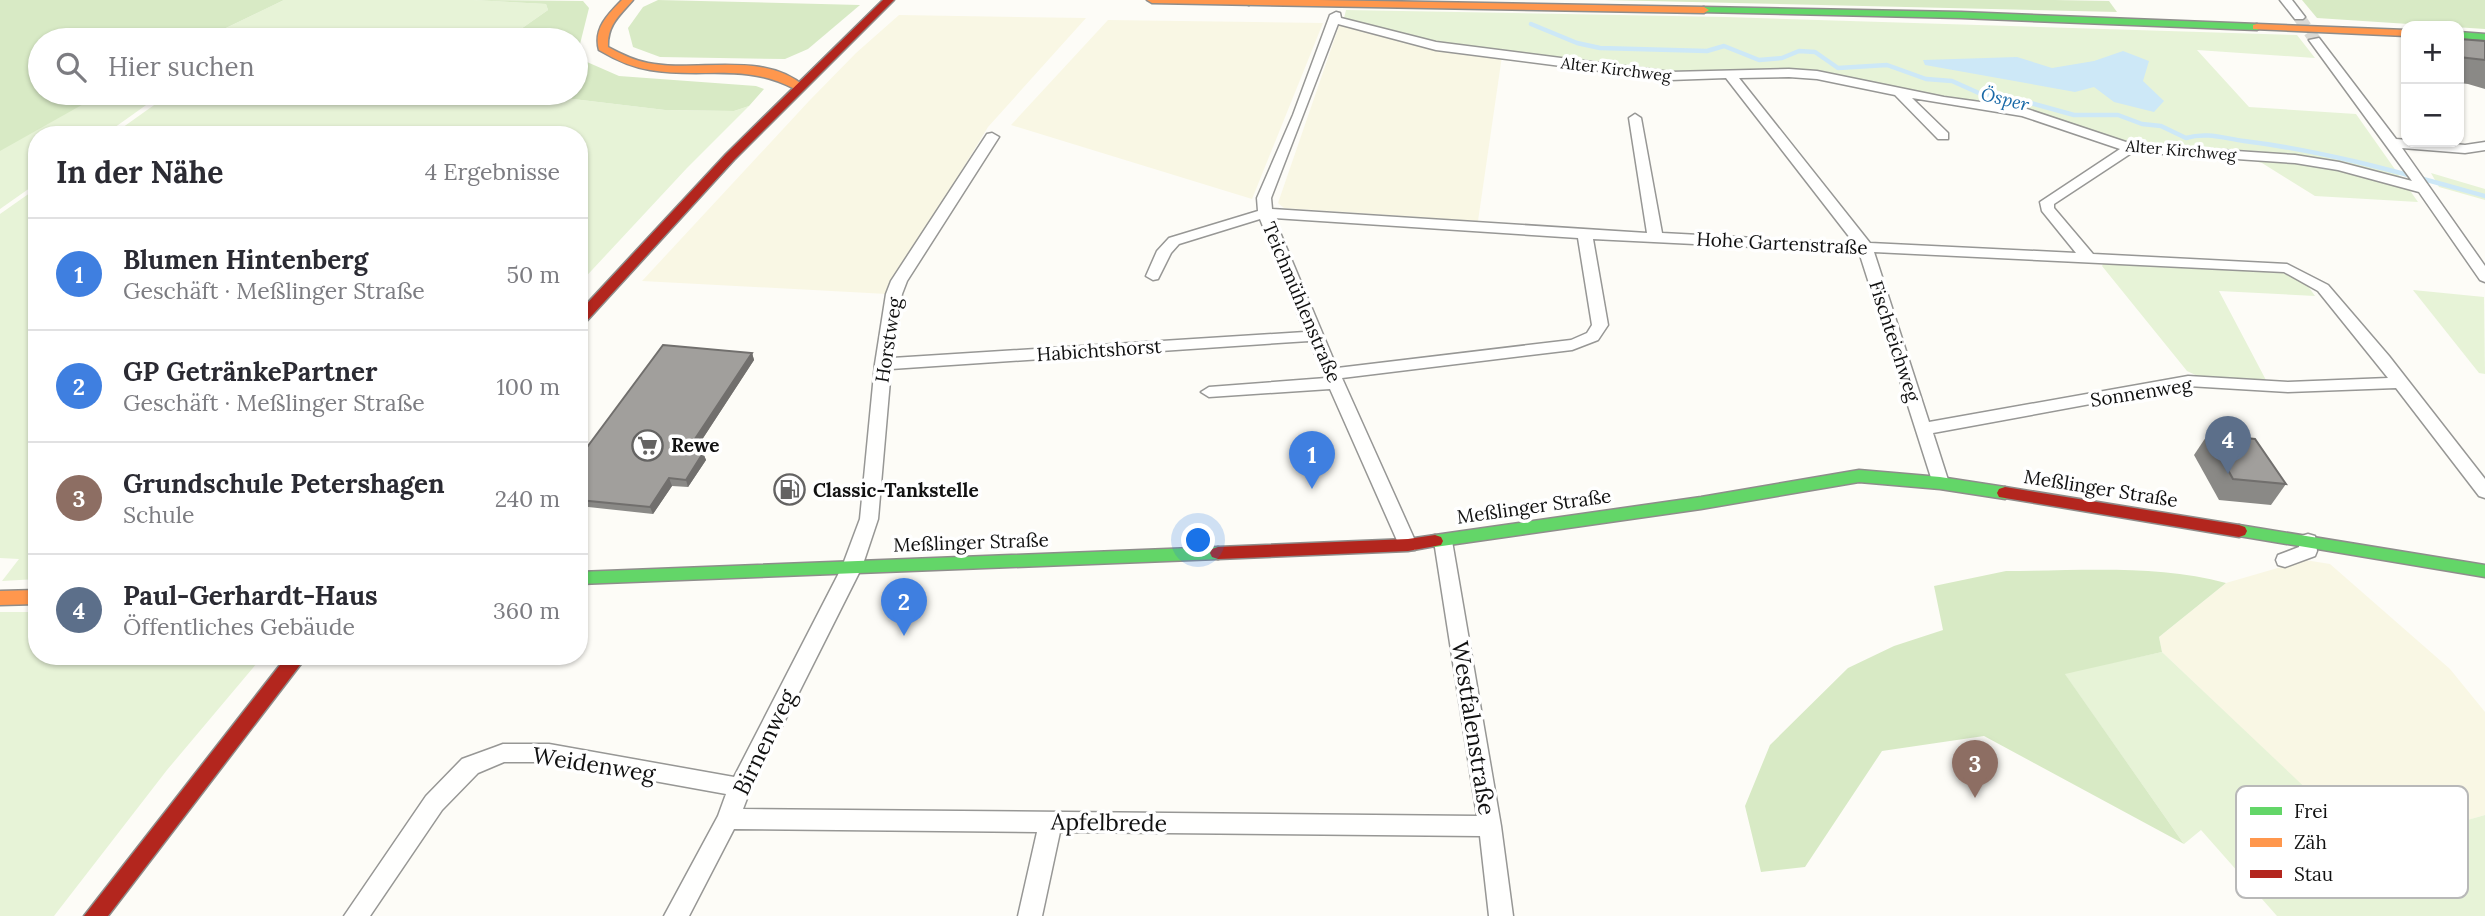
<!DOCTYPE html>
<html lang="de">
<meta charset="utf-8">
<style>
:root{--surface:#fff;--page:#f7f7f7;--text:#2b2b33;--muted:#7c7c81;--line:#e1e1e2;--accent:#0f766e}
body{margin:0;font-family:Lora,serif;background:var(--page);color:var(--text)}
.controls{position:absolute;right:21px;top:21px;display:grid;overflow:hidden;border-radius:14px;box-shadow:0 2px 5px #0004}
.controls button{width:63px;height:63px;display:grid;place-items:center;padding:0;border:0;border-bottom:2px solid var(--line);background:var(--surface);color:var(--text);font:35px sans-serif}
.you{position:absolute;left:1199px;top:541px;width:24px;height:24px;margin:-18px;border:5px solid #fff;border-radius:50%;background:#1a73e8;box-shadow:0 0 0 10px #1a73e833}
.badge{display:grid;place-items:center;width:46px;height:46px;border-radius:50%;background:var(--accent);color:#fff;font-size:23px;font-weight:700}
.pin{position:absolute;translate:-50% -58px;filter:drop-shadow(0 2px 4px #0008)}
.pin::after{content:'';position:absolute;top:37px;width:24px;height:21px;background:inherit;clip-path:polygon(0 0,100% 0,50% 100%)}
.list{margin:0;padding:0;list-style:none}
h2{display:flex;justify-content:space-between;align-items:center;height:91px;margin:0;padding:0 28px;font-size:30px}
h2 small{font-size:23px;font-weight:400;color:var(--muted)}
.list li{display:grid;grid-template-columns:46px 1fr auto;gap:21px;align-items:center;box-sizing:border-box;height:112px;padding:0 28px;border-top:2px solid var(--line)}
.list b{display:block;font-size:26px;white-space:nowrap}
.list p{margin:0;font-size:23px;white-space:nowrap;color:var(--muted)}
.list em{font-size:23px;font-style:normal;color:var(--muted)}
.icon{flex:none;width:38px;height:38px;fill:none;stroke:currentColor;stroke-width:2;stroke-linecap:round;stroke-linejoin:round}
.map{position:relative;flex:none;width:2485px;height:916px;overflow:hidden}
.search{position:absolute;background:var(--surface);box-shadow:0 2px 5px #0004;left:28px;top:28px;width:560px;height:77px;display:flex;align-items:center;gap:18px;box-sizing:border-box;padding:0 24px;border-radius:38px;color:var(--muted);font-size:26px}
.panel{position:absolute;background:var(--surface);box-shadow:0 2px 5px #0004;left:28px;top:126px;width:560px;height:539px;border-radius:28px}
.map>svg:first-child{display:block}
</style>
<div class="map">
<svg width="2485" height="916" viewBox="0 0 2485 916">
<rect width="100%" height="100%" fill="#fdfcf7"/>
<!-- farmland -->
<g fill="#f9f7e4">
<polygon points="899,15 1086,18 988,127 887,294 642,281 809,101 856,53"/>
<polygon points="1108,20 1323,23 1252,199 1011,125"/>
<polygon points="1340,23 1502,56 1478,221 1284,208 1278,203"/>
<polygon points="2305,560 2330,564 2450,669 2485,712 2485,815 2369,849 2162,652 2159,637 2226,583"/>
</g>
<!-- green -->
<g fill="#e7f3d7">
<polygon points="0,0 40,40 40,93 163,93 104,135 37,135 37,183 0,209"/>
<polygon points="284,0 472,0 546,4 548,10 505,40 201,40"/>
<polygon points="1346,10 1726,17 2297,35 2315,58 2197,50 2249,107 2356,114 2418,202 2315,196 2262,163 2213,151 2133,143 2099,136 2017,106 1950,97 1842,77 1676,72 1435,43 1344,18"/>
<polygon points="171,93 523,93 665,110 734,111 749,106 687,168 579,284 579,135 112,135"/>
<polygon points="2431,173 2485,189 2485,200 2439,187"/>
<polygon points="37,188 37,579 2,581 19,559 0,558 0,214"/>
<polygon points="2104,262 2287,272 2303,279 2315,296 2219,291 2267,382 2202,378 2187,371 2102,266"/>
<polygon points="2413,290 2484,297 2485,374 2479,373"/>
<polygon points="0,612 37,612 37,656 263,656 167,770 54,916 0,916"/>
<polygon points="2162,652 2369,848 2485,815 2485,916 2277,916 2201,830 2184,844 2064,673"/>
</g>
<!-- forest -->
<g fill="#d8eac5">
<polygon points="0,0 284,0 201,40 40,40 40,93 103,93 0,151"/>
<polygon points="472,0 583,1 589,8 579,48 587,62 619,76 756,86 764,89 749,106 734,111 665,110 523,93 576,93 576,40 505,40 548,10 546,4"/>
<polygon points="658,0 860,5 808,49 785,59 660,57 633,47 628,28 643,7"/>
<polygon points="1604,0 2054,0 2109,1 2117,12"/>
<polygon points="2302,0 2485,0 2485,29 2317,18"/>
<path d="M2006 571C2078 571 2156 564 2226 583L2159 637 2162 652 2065 674 2184 844 1984 736 1882 751 1805 867 1761 872 1745 806 1770 745 1848 668 1894 646 1943 630 1934 586Z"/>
</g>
<!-- water -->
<polygon fill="#cde8f7" points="2123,51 2149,61 2143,81 2164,101 2154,112 2114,102 2094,87 2075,92 1925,65 1923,60 2017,57 2052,68 2094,61"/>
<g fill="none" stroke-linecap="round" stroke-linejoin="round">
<!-- stream -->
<path stroke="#cde8f7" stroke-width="4.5" d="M1531 24 1577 43 1600 48 1707 51 1724 46 1759 60 1782 58 1799 51 1815 52 1838 68 1887 65 1926 79 1952 81 1981 94 2027 102 2074 115H2118L2142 124 2161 126 2186 138C2206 132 2223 138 2244 141 2326 151 2405 174 2485 196"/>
<!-- street-tunnel -->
<polyline stroke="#dad9d4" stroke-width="12" stroke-dasharray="12 6" stroke-linecap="butt" points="2299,17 2315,40"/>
<defs>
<g id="street">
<polygon points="2280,0 2292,0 2305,17 2303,19 2295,19"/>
<path d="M1336 12 1340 13 1341 18 1436 42 1670 72 1789 69 1817 71 1944 97 2024 108 2132 144 2295 155 2339 162 2412 181 2309 40 2319 38 2396 139 2465 145 2485 142V150L2465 153 2402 148 2485 266V282L2480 280 2419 192 2338 170 2295 163 2133 152 2054 204V208L2093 254 2287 264 2328 285 2389 356 2485 479V498L2479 496 2396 388 2288 392 2188 386 1933 433 1949 483 1946 487H1934L1859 252 1593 239 1608 325 1598 340 1572 350 1342 378 1417 545 1415 550H1401L1399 545 1330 389 1209 397 1201 392 1209 387 1326 378 1309 341 891 369 878 519 862 567 751 788 743 809 1477 816 1434 541 1436 536H1450L1452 541 1501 826 1513 916H1489L1480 836 1060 832 1042 916H1018L1037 832 734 829 689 916H664L718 816 726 794 549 762H504L478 773 442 810 370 916H344L426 796 462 759 495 747 503 744H549L734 777 842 567 860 519 875 364 886 294 891 281 987 134 992 133 999 137 907 281 902 294 892 358 1305 332 1260 219 1179 244 1171 253 1158 279 1153 280 1146 276 1157 251 1169 238 1258 211 1257 198 1293 115 1330 15ZM1338 24 1436 50 1670 80 1726 78 1854 243 1662 233 1641 118 1635 114 1629 118 1647 233 1272 209 1271 198ZM1789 77 1817 79 1895 95 1938 139H1948V133L1912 98 2022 116 2120 149 2040 202 2042 211 2076 253 1870 243 1739 78ZM1274 218 1578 238 1592 325 1587 333 1571 340 1337 368ZM1874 252 2284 272 2318 291 2388 378 2288 382 2188 376 1929 422Z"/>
<polygon points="2308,534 2315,536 2317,551 2315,556 2285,567 2278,565 2276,560 2278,555 2299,547 2301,536"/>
</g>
<g id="fast">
<polygon points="1237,0 1253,0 1254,2 1249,5"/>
<polygon points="1704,7 1961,12 2257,24 2262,27 2257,30 1961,18 1700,12 1700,8"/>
<polygon points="2459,32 2485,34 2485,40 2459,38"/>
<polygon points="1859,470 1940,477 2005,487 2013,493 2005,499 1940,489 1859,482 1701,509 1435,547 1429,545 1427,541 1429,537 1435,535 1701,497"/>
<polygon points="2239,525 2485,565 2485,577 2233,535 2231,531 2233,527"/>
<polygon points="1218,547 1224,549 1226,553 1224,557 1218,559 579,584 579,572"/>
</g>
<g id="slow">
<path d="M622 0H633C620 15 607 25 608 47 621 54 633 60 648 63 697 73 764 50 805 87L795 89C743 62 703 79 650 70 631 67 616 60 599 50 593 29 608 14 622 0Z"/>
<polygon points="1147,0 1319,0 1704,7 1709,10 1704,13 1152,3"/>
<polygon points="2257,24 2406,30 2406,36 2253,29 2253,25"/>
<polygon points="37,590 37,604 0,605 0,591"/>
</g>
<g id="jam">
<polygon points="883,0 894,0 734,160 584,324 579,325 579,312 726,154"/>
<polygon points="2005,487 2239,525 2245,527 2247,531 2245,535 2239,537 1999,497 1997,493 1999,489"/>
<polygon points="1435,535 1441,537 1443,541 1441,545 1408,551 1218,559 1212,557 1210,553 1212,549 1218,547 1408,539"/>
<polygon points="287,656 307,656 108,916 84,916"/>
</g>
</defs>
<!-- street casing -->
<use href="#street" stroke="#979795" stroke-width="3"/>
<!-- fast casing -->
<use href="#fast" stroke="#8e8d8b" stroke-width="3"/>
<!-- slow casing -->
<use href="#slow" stroke="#8e8d8b" stroke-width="3"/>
<!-- jam casing -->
<use href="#jam" stroke="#8e8d8b" stroke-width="3"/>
<!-- street -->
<use href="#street" fill="#fffffe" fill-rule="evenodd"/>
<!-- fast -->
<use href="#fast" fill="#63d668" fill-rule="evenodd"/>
<!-- slow -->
<use href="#slow" fill="#ff974d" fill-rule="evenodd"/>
<!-- jam -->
<use href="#jam" fill="#b3261e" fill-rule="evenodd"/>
</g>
<!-- wall -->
<g fill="#8a8986">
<polygon points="2459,39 2485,41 2485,89 2468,84 2459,83"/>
<polygon points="2406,54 2406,64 2403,60"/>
<polygon points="752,353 754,360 694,452 703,453 706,460 688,487 672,486 653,514 579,506 579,458"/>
<polygon points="2208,434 2286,484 2271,505 2219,500 2194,455"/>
</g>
<!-- shaded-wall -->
<g fill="#716f6d">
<polygon points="752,353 754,360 690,458 687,451"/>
<polygon points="703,453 706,460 688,487 686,480"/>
<polygon points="669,478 672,486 653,514 650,507"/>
</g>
<!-- building -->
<g fill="#a19f9c" stroke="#716f6d" stroke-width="2">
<polygon points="2459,39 2485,41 2485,60 2459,57"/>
<polygon points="663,345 752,353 687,451 703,453 686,480 669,478 650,507 579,500 579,458"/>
<polygon points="2208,434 2255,439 2286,484 2233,479"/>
</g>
<!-- icons -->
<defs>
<symbol id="supermarket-ring" viewBox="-11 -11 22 22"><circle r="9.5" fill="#fff" stroke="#646362" stroke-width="1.5"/><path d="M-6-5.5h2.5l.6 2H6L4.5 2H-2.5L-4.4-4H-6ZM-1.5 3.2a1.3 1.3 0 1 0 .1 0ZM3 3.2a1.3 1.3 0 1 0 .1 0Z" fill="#646362"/></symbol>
<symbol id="fuel-ring" viewBox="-11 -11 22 22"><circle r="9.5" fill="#fff" stroke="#646362" stroke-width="1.5"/><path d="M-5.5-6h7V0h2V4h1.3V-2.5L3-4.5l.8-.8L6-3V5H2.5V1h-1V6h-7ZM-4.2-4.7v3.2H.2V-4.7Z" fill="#646362"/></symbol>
</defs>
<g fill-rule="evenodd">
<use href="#supermarket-ring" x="630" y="428" width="35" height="35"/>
<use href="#fuel-ring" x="772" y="472" width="35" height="35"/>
</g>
<g text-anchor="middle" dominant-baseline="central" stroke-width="7" stroke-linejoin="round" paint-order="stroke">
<!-- far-street labels -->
<g font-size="16" fill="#111" stroke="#fff">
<text transform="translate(1616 69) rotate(7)">Alter Kirchweg</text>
<text transform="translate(2181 150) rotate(5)">Alter Kirchweg</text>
</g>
<!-- far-water labels -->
<g font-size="18" font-style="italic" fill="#1768a6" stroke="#fff">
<text transform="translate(2005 99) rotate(14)">Ösper</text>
</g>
<!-- street labels -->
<g font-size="19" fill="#111" stroke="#fff">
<text transform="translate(1782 243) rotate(3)">Hohe Gartenstraße</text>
<text transform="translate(1302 302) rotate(67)">Teichmühlenstraße</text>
<text transform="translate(888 340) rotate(-81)">Horstweg</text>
<text transform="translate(1895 341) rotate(72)">Fischteichweg</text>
<text transform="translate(1099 350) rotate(-4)">Habichtshorst</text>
<text transform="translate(2141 392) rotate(-9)">Sonnenweg</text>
<text transform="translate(2101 488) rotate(9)">Meßlinger Straße</text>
<text transform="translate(1534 506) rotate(-8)">Meßlinger Straße</text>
<text transform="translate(971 542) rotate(-2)">Meßlinger Straße</text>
</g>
<!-- poi labels -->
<g font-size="19" font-weight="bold" fill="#111" stroke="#fff" text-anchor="start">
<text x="671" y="445">Rewe</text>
<text x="813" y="490">Classic-Tankstelle</text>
</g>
<!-- near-street labels -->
<g font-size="23" fill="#111" stroke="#fff">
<text transform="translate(1474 728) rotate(81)">Westfalenstraße</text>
<text transform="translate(764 742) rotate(-64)">Birnenweg</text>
<text transform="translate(594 764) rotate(9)">Weidenweg</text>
<text transform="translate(1109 822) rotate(1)">Apfelbrede</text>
</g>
</g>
<!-- legend -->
<rect x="2236" y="786" width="232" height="112" rx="10" fill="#fff" stroke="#b8b8b8" stroke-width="2"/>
<rect x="2250" y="807" width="32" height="8" fill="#63d668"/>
<rect x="2250" y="838" width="32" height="9" fill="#ff974d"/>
<rect x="2250" y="870" width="32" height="8" fill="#b3261e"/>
<g font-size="19" fill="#111">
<text x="2294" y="818">Frei</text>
<text x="2294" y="849">Zäh</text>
<text x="2294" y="881">Stau</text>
</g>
</svg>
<div class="controls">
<button>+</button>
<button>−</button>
</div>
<div class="you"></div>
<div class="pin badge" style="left:1312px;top:489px;background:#3f7fe0">1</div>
<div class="pin badge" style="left:904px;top:636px;background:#3f7fe0">2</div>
<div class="pin badge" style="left:1975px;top:798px;background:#8d6e63">3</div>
<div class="pin badge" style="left:2228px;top:474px;background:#5c6f8a">4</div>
<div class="search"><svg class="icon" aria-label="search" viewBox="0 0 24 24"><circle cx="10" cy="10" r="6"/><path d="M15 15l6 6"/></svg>Hier suchen</div>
<section class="panel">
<h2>In der Nähe<small>4 Ergebnisse</small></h2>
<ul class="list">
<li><span class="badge" style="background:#3f7fe0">1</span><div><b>Blumen Hintenberg</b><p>Geschäft · Meßlinger Straße</p></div><em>50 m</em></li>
<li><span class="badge" style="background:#3f7fe0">2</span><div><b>GP GetränkePartner</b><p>Geschäft · Meßlinger Straße</p></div><em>100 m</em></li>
<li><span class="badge" style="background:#8d6e63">3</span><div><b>Grundschule Petershagen</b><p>Schule</p></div><em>240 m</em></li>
<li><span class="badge" style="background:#5c6f8a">4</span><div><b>Paul-Gerhardt-Haus</b><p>Öffentliches Gebäude</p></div><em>360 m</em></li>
</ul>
</section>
</div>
